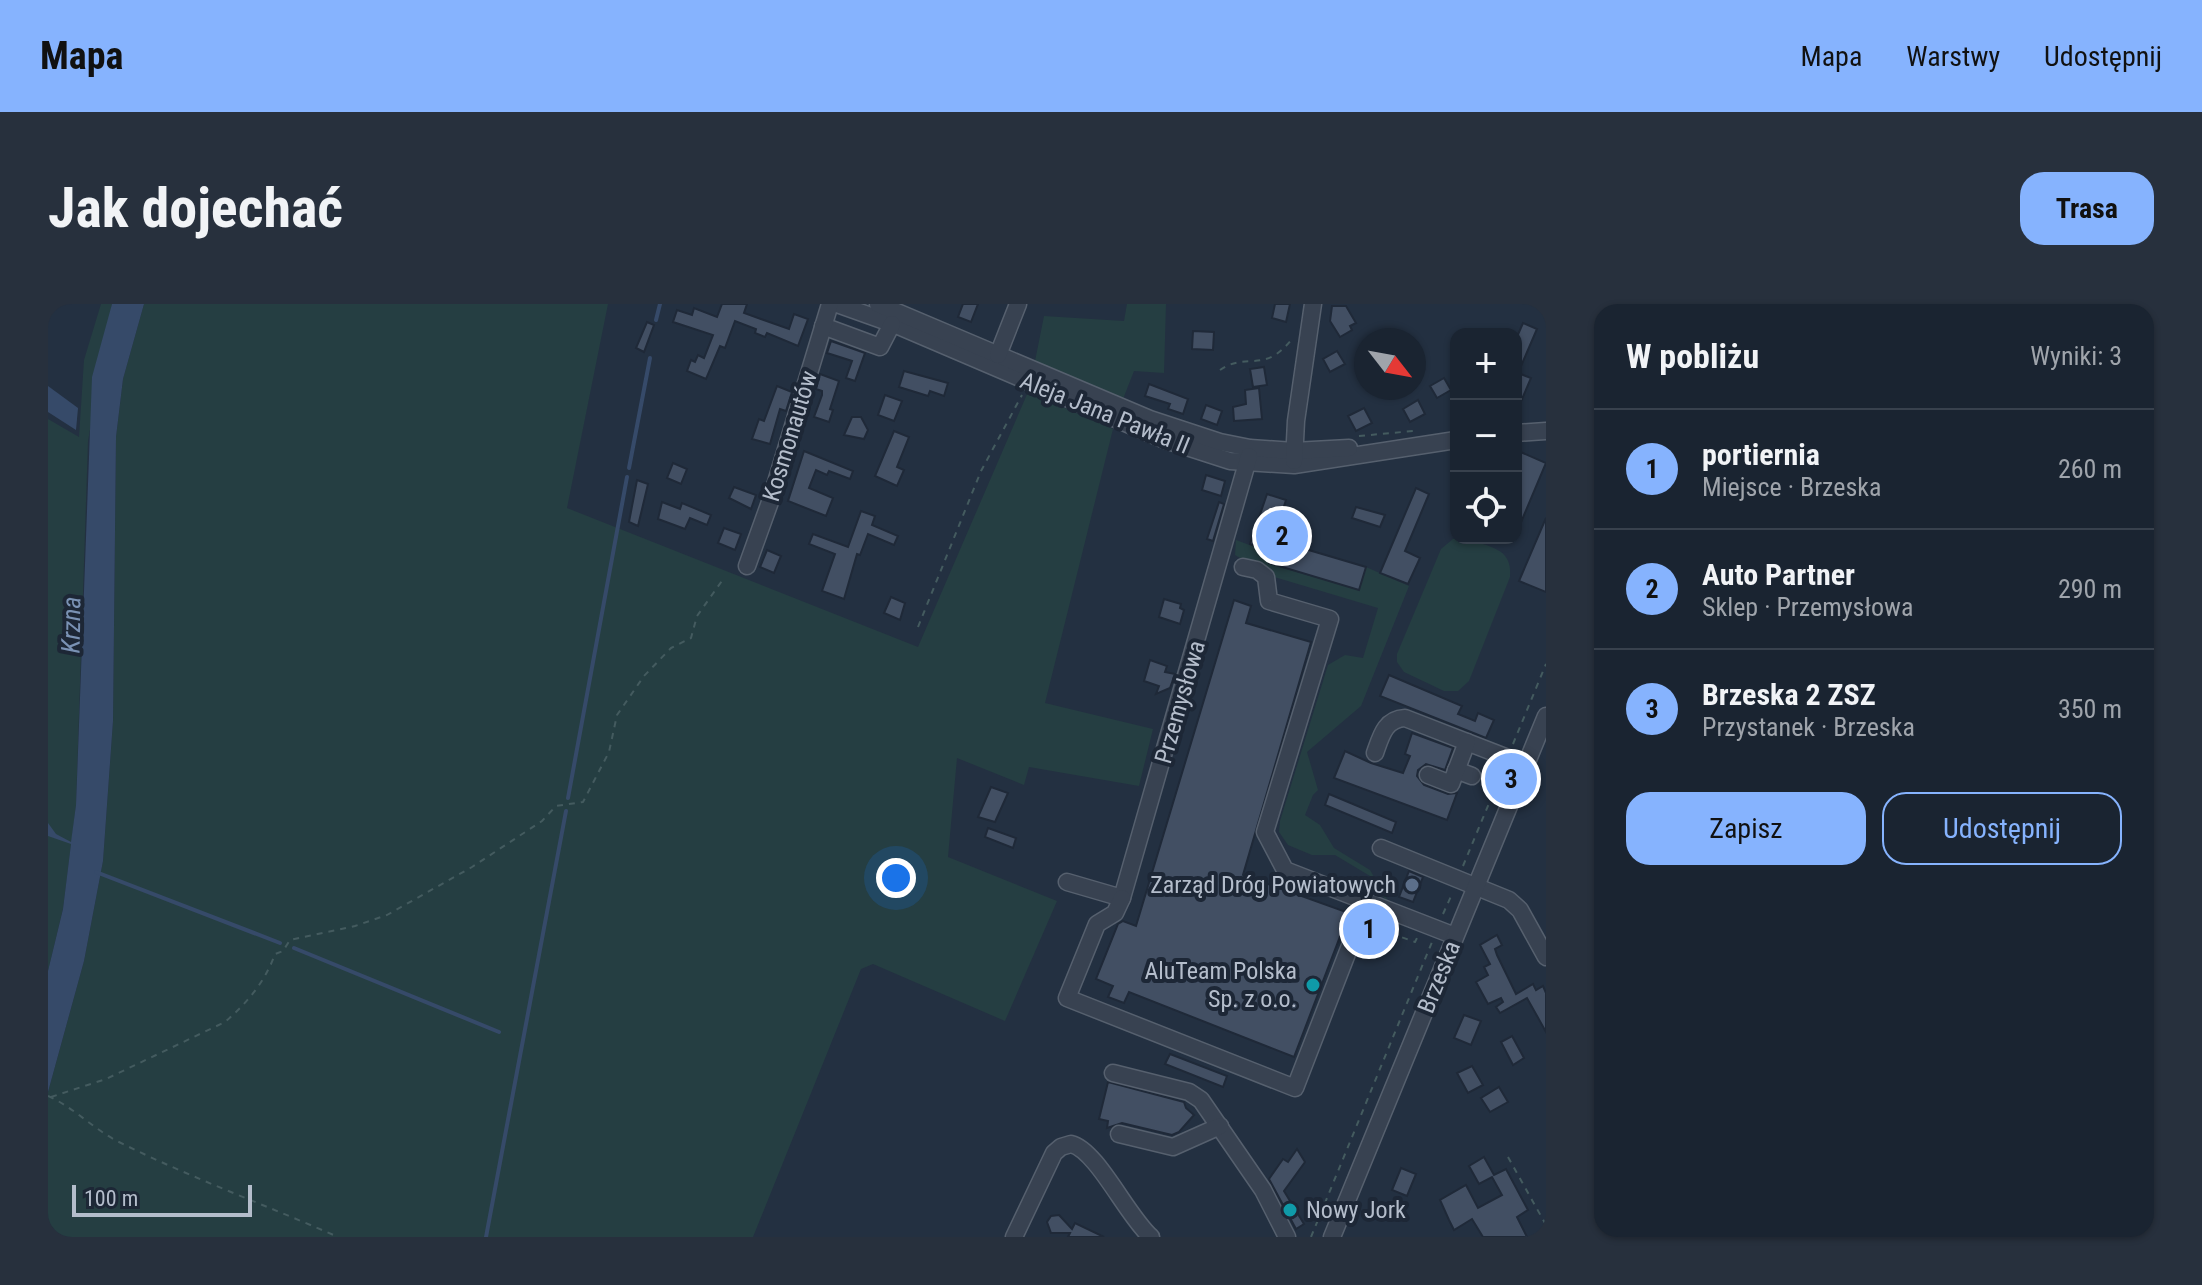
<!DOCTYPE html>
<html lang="pl">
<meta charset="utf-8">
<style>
:root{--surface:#1a2431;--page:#27303d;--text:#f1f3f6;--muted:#9fa4ab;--line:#38414d;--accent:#86b3fe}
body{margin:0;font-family:"Roboto Condensed",sans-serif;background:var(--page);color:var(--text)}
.controls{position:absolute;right:24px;top:24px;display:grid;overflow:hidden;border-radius:16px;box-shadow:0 2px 6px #0004}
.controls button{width:72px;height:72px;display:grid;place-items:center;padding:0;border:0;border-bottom:2px solid var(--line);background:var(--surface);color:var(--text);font:40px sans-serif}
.compass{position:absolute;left:1306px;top:24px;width:72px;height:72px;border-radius:50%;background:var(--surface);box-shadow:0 2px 6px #0004;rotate:121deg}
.scale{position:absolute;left:24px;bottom:20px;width:180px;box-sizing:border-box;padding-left:8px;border:4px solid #b4bdcb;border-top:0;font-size:22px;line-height:28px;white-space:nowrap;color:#b4bdcb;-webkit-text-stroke:6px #1d2736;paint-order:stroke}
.you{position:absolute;left:848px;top:574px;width:28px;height:28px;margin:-20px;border:6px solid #fff;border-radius:50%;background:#1a73e8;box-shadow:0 0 0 12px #1a73e833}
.badge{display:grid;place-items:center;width:52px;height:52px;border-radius:50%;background:var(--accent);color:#111;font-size:26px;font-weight:700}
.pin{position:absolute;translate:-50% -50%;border:4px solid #fff;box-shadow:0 2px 8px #0006}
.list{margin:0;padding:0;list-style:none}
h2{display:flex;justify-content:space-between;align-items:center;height:104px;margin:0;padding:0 32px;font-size:34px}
h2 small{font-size:26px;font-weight:400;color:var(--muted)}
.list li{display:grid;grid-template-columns:52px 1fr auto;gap:24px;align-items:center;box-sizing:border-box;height:120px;padding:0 32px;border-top:2px solid var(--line)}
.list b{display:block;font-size:30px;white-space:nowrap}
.list p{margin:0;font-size:26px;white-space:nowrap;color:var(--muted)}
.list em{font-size:26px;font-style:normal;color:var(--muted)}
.actions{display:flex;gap:16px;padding:24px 32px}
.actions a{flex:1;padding:18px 0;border:2px solid var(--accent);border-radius:24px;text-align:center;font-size:28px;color:var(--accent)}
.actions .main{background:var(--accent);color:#111}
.icon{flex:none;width:44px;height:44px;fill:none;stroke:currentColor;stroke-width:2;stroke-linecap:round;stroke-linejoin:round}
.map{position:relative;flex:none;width:1498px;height:933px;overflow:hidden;border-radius:24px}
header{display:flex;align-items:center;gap:48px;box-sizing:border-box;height:112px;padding:0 40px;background:var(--accent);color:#111}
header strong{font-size:38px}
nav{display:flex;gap:44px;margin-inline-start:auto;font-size:28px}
.intro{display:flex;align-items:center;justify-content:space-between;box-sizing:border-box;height:192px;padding:0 48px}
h1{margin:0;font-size:56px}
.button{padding:20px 36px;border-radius:24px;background:var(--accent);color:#111;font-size:28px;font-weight:700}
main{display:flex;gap:48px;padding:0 48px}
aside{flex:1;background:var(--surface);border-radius:24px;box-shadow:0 2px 6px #0004}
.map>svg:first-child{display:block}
</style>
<header>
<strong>Mapa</strong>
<nav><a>Mapa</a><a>Warstwy</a><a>Udostępnij</a></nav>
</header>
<div class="intro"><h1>Jak dojechać</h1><a class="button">Trasa</a></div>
<main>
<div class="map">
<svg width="1498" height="933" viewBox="0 0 1498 933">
<rect width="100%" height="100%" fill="#233041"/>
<!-- green -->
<g fill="#253e42">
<polygon points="53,0 64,0 40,137 28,501 15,605 0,667 0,115 31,133 36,56"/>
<polygon points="96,0 560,0 519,204 870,343 980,88 1065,125 997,399 1105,425 1091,482 981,463 976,481 909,454 900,553 1009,597 957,717 825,660 813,665 705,933 0,933 0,788 36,657 55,557 65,417 68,133 75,75"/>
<polygon points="1079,0 1118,0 1116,69 1086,67 1075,95 987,57 996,12 1076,17"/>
<path d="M1417 234C1440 243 1465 243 1462 273L1421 377 1410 387H1396L1356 368 1349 358V350L1393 245 1405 235Z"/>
<polygon points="1188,236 1223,249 1221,260 1310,286 1318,263 1361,282 1313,402 1259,448 1270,486 1265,491 1257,511 1272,521 1286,544 1322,566 1340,597 1381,614 1339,598 1322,572 1287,551 1264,551 1240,541 1231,528 1232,517 1280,361 1297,351 1315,354 1330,304 1223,272 1187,251"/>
</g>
<!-- water -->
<g fill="#364a69">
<polygon points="64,0 96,0 75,75 68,133 65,417 55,557 36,657 0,788 0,667 15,605 23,540 0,532 0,519 8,530 23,538 28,501 44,73"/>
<polygon points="0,82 30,104 28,126 0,108"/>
</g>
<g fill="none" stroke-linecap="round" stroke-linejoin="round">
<!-- stream -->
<g stroke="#364a69" stroke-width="4">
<polyline points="608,16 612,0"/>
<polyline points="581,164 602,54"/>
<polyline points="520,494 579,173"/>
<polyline points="48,568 232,639"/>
<polyline points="246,644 451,728"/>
<polyline points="438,933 518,507"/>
</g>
</g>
<!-- building -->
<g fill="#424f63" stroke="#1f2938" stroke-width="2">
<polygon points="674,0 699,0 696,9 741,25 746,10 760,15 750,42 719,29 717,33 707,29 708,25 687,17 677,44 672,42 658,75 639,67 643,56 647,58 650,51 656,54 665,31 625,18 629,6 644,11 646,4 669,13"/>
<polygon points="915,0 930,0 923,18 910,13"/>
<polygon points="1227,0 1242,0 1238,18 1224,14"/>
<polygon points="1284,2 1298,2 1308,19 1302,22 1304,26 1292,33 1282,17"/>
<polygon points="599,18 606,21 596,48 588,44"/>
<polygon points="1475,19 1489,25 1470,69 1483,74 1468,109 1468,35"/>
<polygon points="1145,27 1166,28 1165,46 1144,45"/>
<polygon points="783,37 817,49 807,77 798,74 804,57 779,49"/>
<polygon points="1289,47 1297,60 1282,68 1275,55"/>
<polygon points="1216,63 1219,81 1205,83 1202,65"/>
<polygon points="856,67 900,79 896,92 882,87 880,92 851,83"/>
<polygon points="772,70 791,77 782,105 785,106 781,118 766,113 774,91 774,87 768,85"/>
<polygon points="1396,74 1403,86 1389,94 1382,82"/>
<polygon points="1101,80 1140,95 1135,110 1120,105 1122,100 1097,92"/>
<polygon points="729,82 744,88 738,107 732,105 722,140 704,135 711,115 716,117"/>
<polygon points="1211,84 1214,115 1186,117 1185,103 1198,100 1197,86"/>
<polygon points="837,91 854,97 846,117 830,111"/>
<polygon points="1370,96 1377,110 1362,118 1355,105"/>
<polygon points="1158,101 1174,107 1169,121 1153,115"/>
<polygon points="1316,104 1324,119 1308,127 1300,112"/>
<polygon points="804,113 813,113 820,126 816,135 796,131"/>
<polygon points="846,127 861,133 849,163 856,166 849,182 827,172"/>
<polygon points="1468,146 1498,159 1468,230"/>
<polygon points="756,147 805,167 802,175 781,167 779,171 768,166 761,184 785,194 778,212 740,197"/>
<polygon points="625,159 639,165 633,180 619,174"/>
<polygon points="1158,171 1177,177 1173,192 1154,186"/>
<polygon points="589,176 600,180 590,222 581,218"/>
<polygon points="686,183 708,191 703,205 681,194"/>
<polygon points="1368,184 1381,190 1357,247 1372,254 1360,280 1332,269"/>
<polygon points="1219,190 1238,196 1228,227 1257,236 1254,244 1318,263 1311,286 1221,259 1224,249 1202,240"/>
<polygon points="614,198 632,205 634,199 663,211 659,221 642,214 637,225 610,215"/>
<polygon points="1171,198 1176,200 1165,237 1159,235"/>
<polygon points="1308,203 1337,211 1332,223 1304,214"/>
<polygon points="813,207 827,212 824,221 850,232 846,241 820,230 812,251 809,250 796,295 774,287 787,250 761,240 765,230 800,243"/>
<polygon points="1498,214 1498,288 1471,277"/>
<polygon points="676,224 693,230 687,246 670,239"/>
<polygon points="719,246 733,252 726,269 712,263"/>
<polygon points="843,293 857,299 852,316 836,309"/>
<polygon points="1116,295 1133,300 1132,304 1136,306 1132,320 1111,313"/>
<polygon points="1186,296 1203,302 1198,319 1263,338 1195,571 1301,609 1246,753 1081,688 1076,699 1060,693 1065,682 1048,675 1070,620 1075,617 1088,622"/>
<polygon points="1102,356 1119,362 1117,368 1127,370 1122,384 1108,390 1111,382 1096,377"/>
<polygon points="1341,371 1414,402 1410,410 1427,417 1430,409 1446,416 1438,434 1332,392"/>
<polygon points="1364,429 1405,444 1397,466 1378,460 1370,466 1369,472 1376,481 1400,490 1409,489 1399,516 1286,474 1297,447 1323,459 1355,469 1362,452 1357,450"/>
<polygon points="943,483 960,489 947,518 930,513"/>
<polygon points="1281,490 1348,518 1344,529 1277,501"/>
<polygon points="940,524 968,534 965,544 937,533"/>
<polygon points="1361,567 1375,573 1365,598 1351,593"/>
<polygon points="1449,631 1454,641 1447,645 1449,651 1468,690 1485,680 1488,686 1495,682 1498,689 1498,728 1479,694 1452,709 1448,703 1455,698 1453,694 1440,700 1428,678 1440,671 1436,663 1442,660 1432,641"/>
<polygon points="1416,711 1433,717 1423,741 1406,734"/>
<polygon points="1464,732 1476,754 1465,761 1453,738"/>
<polygon points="1122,750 1179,772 1175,783 1117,760"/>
<polygon points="1424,762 1435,781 1420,789 1409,769"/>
<polygon points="1060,778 1136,798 1138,804 1146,811 1131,828 1124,831 1074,819 1059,824 1060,817 1051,815"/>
<polygon points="1451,783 1460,798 1442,808 1433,794"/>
<polygon points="1249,845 1257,858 1236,887 1256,920 1248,925 1221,875 1235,855 1240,858"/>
<polygon points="1436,853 1446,871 1458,865 1480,906 1469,913 1479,933 1435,933 1424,915 1406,926 1401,916 1392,896 1418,881 1430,904 1454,891 1444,873 1431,880 1421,862"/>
<polygon points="1353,864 1368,870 1359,892 1344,886"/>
<polygon points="1011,911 1024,925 1027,919 1056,933 1020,933 1022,929 1003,929 999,918 1003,912"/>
</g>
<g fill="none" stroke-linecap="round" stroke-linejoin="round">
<defs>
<g id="minor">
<polyline points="789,0 848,21 1117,136 1182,157 1246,161 1408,136"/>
<polyline points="830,0 1102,115 1172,138 1202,144 1246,147 1301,144"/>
<polyline points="775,22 832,43 844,20"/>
<polyline points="950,51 970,0"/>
<polyline points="1468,129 1498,127"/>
<polyline points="1246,157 1248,117 1265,0"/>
<polyline points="699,262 722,198 782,0"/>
<polyline points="1195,263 1209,266 1218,273 1221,297 1282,315 1217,528 1237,566 1407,632"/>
<path d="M1327 449C1333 432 1337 415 1357 414L1478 461"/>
<polyline points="1408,466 1424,472"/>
<polyline points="1380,471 1403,480 1419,438"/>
<polyline points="1333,544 1461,596 1472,606 1498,653"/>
<polyline points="1019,578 1074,594 1201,152"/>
<polyline points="1074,594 1067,609 1049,620 1019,694 1247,784 1319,598"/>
<polyline points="1065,769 1141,788 1153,796 1215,886 1239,933"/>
<polyline points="1071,830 1125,843 1172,822"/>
<path d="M966 933 1006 849 1013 843 1023 840C1049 846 1079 912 1103 933"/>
<polyline points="1284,933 1498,412"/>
</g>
</defs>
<!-- minor casing -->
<use href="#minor" stroke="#56606e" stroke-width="19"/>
<!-- path -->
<g stroke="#445b5f" stroke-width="2" stroke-dasharray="6 6" stroke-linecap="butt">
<path d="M1172 66C1200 47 1215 71 1244 35"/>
<polyline points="1311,132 1365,127"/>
<polyline points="870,323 933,167 974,91"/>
<polyline points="1465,440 1498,360"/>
<polyline points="1415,562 1454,468"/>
<polyline points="1395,610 1404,590"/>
<polyline points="1318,638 1322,639 1328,624 1367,638 1370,632"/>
<path d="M0 792C27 804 45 825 71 838 143 874 218 901 290 933"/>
<path d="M3 793 58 775 177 718C199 699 217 678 227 650L235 647 242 636 307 622 339 611 424 563 494 517 508 502 535 498 561 448 569 411 596 372 623 344 643 334 649 312 676 274"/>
<polyline points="1460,853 1498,921"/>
<polyline points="1263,933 1384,638"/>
</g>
<!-- minor -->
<use href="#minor" stroke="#384251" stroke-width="16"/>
</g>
<!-- markers -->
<circle fill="#5c6f8a" stroke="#1d2736" stroke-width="3" cx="1364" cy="581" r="8"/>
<g fill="#0f9aa8" stroke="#1d2736" stroke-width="3">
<circle cx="1265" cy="681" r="8"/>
<circle cx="1242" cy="906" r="8"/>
</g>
<g text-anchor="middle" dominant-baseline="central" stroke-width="8" stroke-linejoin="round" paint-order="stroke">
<!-- street labels -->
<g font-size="24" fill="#b4bdcb" stroke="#1d2736">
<text transform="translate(1057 109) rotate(22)">Aleja Jana Pawła II</text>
<text transform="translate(742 132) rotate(-73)">Kosmonautów</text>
<text transform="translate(1132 398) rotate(-74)">Przemysłowa</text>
<text transform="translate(1391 673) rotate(-68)">Brzeska</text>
</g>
<!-- poi labels -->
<g font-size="24" fill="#b4bdcb" stroke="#1d2736" text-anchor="end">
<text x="1348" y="581">Zarząd Dróg Powiatowych</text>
<text x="1249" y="667">AluTeam Polska<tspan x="1249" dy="28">Sp. z o.o.</tspan></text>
<text x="1258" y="906" text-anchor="start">Nowy Jork</text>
</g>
<!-- water labels -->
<g font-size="26" font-style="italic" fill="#7a92b4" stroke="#1d2736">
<text transform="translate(23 321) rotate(-89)">Krzna</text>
</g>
</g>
</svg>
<div class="controls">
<button>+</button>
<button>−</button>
<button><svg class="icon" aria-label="locate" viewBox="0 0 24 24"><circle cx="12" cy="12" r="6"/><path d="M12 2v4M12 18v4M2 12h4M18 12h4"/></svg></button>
</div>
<svg class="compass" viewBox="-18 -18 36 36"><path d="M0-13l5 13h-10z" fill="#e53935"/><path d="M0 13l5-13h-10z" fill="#9fa4ab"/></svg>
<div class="scale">100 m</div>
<div class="you"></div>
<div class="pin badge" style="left:1321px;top:625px">1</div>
<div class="pin badge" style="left:1234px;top:232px">2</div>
<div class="pin badge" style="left:1463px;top:475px">3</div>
</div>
<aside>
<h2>W pobliżu<small>Wyniki: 3</small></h2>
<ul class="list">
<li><span class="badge">1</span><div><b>portiernia</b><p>Miejsce · Brzeska</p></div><em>260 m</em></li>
<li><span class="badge">2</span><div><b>Auto Partner</b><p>Sklep · Przemysłowa</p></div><em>290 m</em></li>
<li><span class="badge">3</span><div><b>Brzeska 2 ZSZ</b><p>Przystanek · Brzeska</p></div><em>350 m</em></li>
</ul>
<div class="actions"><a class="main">Zapisz</a><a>Udostępnij</a></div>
</aside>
</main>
